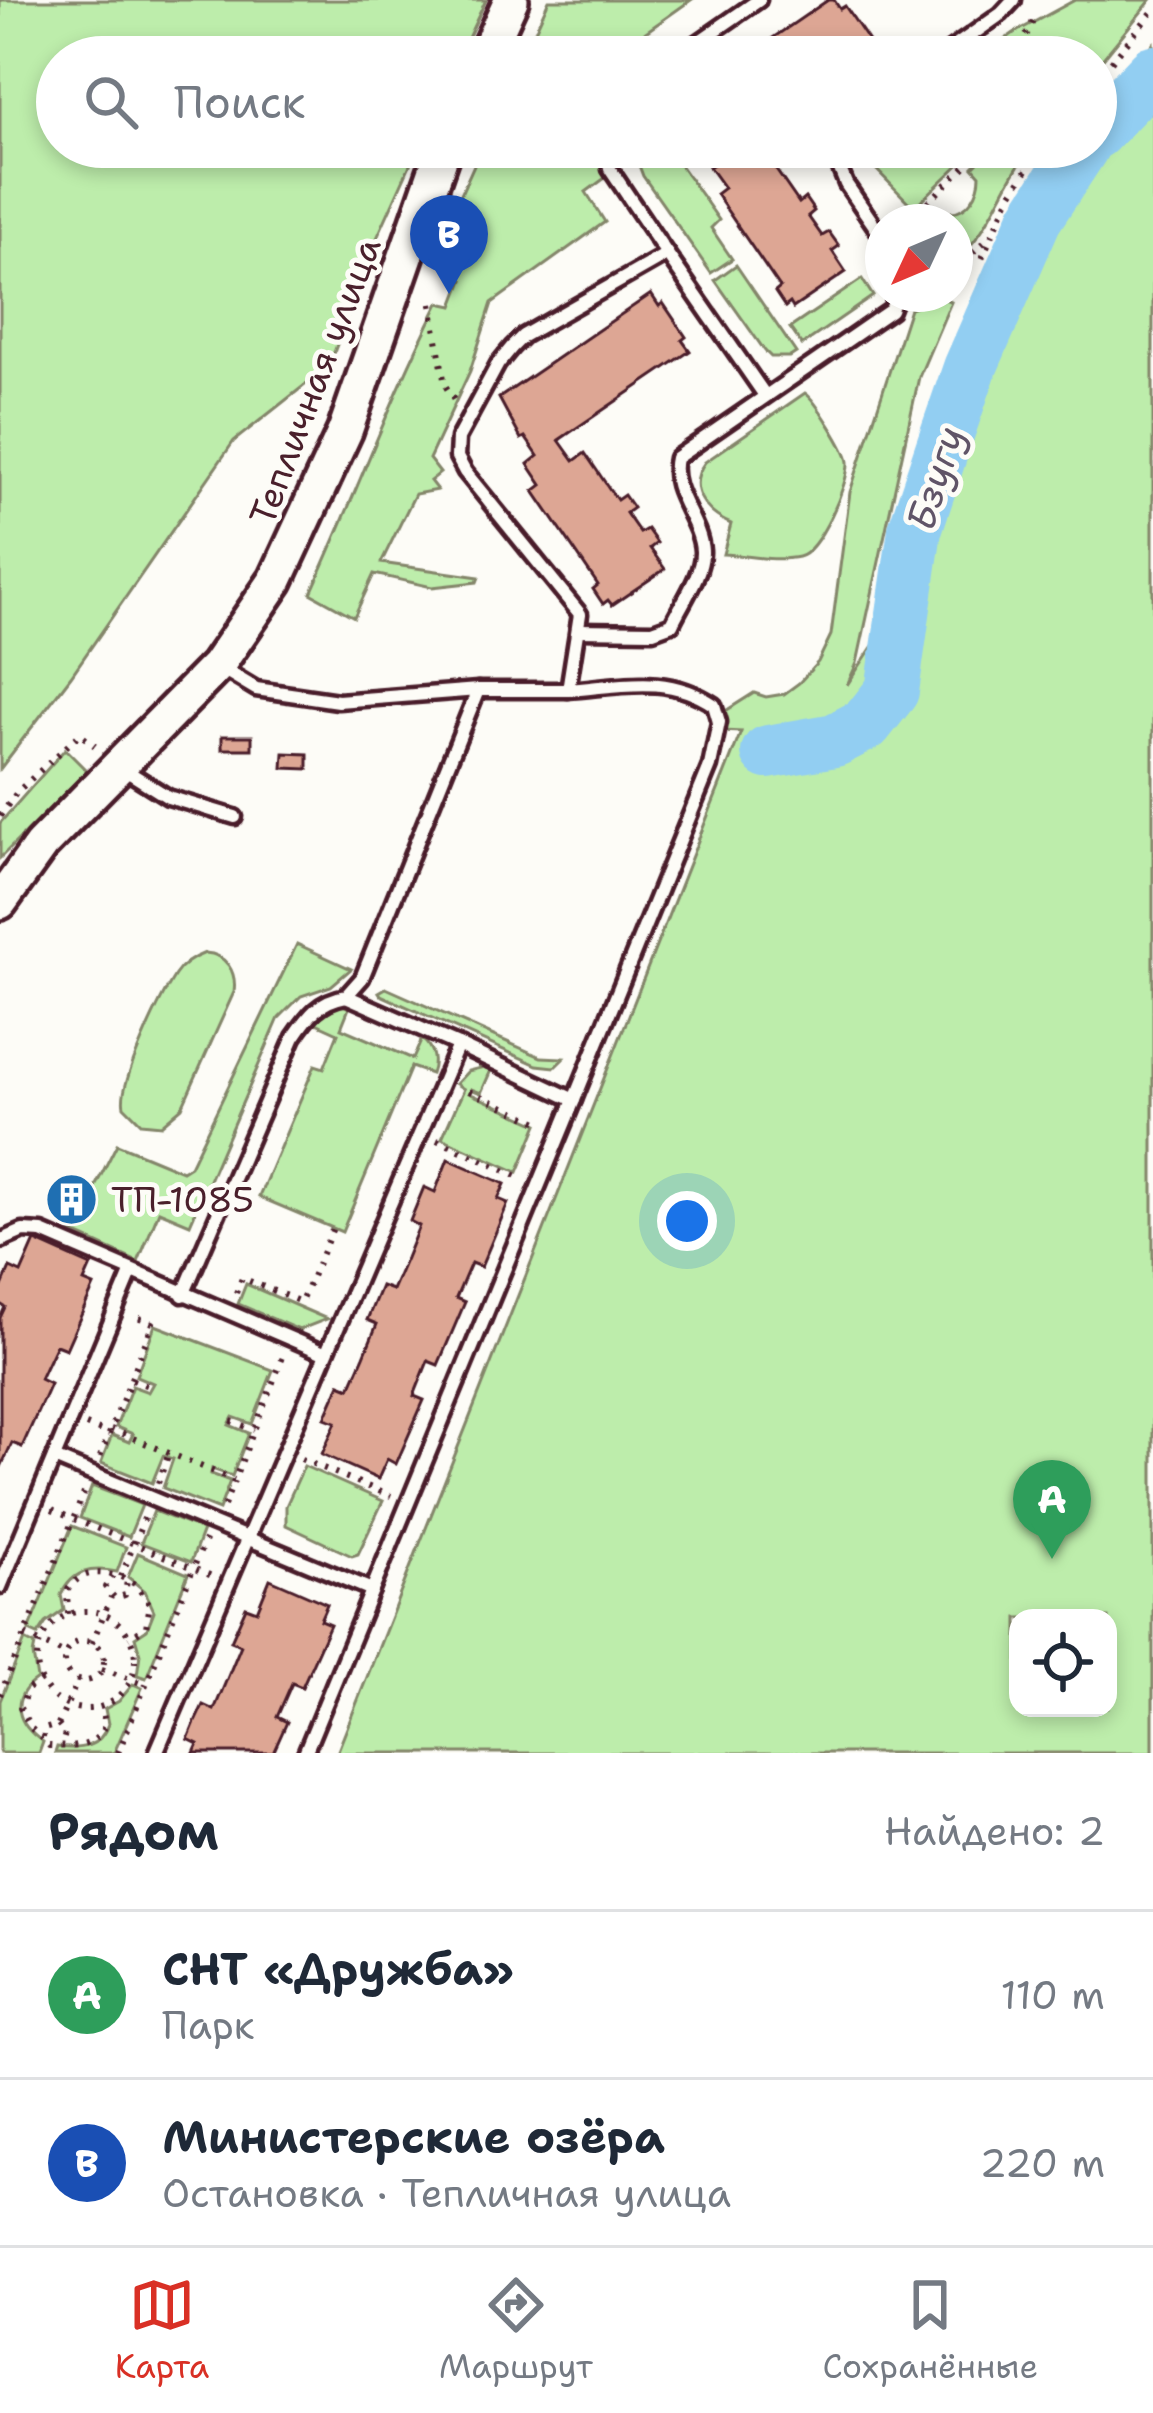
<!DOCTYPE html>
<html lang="ru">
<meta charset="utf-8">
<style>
:root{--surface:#fff;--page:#f6f6f7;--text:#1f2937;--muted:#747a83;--line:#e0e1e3;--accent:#d93025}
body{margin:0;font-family:"Shantell Sans",sans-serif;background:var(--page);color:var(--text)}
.controls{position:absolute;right:36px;bottom:36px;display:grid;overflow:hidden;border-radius:24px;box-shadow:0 6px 18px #0003}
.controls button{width:108px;height:108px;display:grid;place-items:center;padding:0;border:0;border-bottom:3px solid var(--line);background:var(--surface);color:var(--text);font:60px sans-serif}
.compass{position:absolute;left:865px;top:204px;width:108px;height:108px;border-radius:50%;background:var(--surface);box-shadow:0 6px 18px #0003;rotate:226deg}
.you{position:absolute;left:687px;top:1221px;width:42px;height:42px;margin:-30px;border:9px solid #fff;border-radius:50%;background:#1a73e8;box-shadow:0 0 0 18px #1a73e833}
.badge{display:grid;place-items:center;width:78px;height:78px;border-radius:50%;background:var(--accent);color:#fff;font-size:39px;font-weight:700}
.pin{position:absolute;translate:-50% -99px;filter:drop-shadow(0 3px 6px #0008)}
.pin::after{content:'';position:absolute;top:63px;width:42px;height:36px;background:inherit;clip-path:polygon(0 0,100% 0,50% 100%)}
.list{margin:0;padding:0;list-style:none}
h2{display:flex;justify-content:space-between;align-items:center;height:156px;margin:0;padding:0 48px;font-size:51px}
h2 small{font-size:39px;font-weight:400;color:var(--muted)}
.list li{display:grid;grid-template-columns:78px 1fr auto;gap:36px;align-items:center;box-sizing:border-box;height:168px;padding:0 48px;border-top:3px solid var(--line)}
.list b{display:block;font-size:45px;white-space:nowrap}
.list p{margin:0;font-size:39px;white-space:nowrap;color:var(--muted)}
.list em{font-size:39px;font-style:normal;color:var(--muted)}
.icon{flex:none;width:66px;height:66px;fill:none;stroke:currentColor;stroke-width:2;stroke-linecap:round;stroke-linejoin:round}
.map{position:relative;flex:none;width:1153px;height:1753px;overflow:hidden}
.search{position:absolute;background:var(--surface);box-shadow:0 6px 18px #0003;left:36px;right:36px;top:36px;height:132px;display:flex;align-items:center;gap:30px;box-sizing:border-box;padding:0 42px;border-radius:66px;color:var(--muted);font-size:45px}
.sheet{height:492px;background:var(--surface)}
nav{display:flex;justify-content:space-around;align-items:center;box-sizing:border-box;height:168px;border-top:3px solid var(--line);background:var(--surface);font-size:33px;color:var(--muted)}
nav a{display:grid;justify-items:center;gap:6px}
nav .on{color:var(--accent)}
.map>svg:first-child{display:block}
</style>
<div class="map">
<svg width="1153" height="1753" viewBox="0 0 1153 1753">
<rect width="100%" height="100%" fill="#fdfcf7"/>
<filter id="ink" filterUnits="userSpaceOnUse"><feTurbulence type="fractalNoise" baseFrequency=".00833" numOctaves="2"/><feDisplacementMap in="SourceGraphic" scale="24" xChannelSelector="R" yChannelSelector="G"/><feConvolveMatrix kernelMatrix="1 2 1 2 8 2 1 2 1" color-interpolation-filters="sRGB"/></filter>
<g filter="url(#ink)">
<!-- green -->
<g fill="#bdedab" stroke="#84866b" stroke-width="3" fill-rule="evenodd">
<polygon points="0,0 486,0 459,57 57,57 57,147 418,147 373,247 329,366 234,441 71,676 0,769"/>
<polygon points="549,0 691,0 643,34 652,49 641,57 523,57"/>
<polygon points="1075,0 1151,0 1096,67 1096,57 980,57 1014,33"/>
<path d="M1153 44V1753H337L741 732 721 731 724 712 754 693 766 697 784 694 799 683 818 662 831 635 850 492 910 308 939 296 951 302 919 377 857 663 847 685 874 644 910 479 962 337 999 249 1066 147H1096V110ZM1018 1618H1108V1708H1018Z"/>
<path d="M482 147H593L605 178 586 192 605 222 492 303 470 371 429 459 440 473 430 481 437 490 415 494 381 563 479 577 477 582 432 587 374 574 354 617 311 593C355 497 391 397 439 303L453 306 463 280 449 273 460 196Z"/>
<polygon points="632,147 677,147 671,152 719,220 711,228 732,259 711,273 643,176"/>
<polygon points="884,147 977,147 914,208 869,162"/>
<path d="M993 147H1031C1002 184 992 230 955 261V222H944L951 212C969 211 980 192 980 175L973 167Z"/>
<polygon points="736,265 796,353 790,357 771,357 765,351 715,280"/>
<polygon points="862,279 873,296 802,345 790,328"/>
<path d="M805 393C815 399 847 451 848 462 849 483 819 553 798 557 776 562 746 555 723 554L731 524C705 513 686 488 705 462Z"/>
<polygon points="65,749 87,771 0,858 0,823"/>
<polygon points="297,944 351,969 331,986 301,996 279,1018 190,1224 159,1211 138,1262 72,1232 117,1144 182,1171 190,1166"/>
<path d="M205 953C226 954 237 972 234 992L182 1107 161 1125 141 1123 124 1106C118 1084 161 997 175 975 182 964 192 958 205 953Z"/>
<polygon points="386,988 541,1057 564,1058 555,1067 537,1065 381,995 379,992"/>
<path d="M340 1004 349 1008 341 1028 413 1059 422 1039C433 1048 436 1061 431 1074L411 1067 342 1232 259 1197 315 1065 324 1068 338 1033 314 1022Z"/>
<polygon points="484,1067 491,1070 481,1093 471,1089 469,1093 538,1124 518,1172 442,1138 464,1089 456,1084 468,1071"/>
<polygon points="246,1284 327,1319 299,1330 238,1304"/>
<polygon points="155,1325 273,1370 252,1424 233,1417 229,1425 249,1433 232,1476 212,1469 211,1474 230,1481 219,1510 163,1488 173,1459 163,1456 152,1483 101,1463 112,1435 129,1442 133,1434 116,1427 132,1386 148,1392 153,1383 136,1376"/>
<polygon points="304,1466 383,1501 358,1554 352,1556 286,1525 286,1506"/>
<polygon points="92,1486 142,1505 129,1537 80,1518"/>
<polygon points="154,1511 203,1530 191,1562 141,1543"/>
<path d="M72 1526 126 1547 117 1572C91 1567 73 1570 61 1595L64 1610 46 1623 38 1635 29 1631Z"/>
<polygon points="138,1553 188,1574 146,1678 137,1675 140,1654 135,1637 147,1629 154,1611 145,1591 128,1577"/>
<path d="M25 1640 35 1645 33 1655 37 1679C8 1699 17 1724 43 1742L39 1753H0V1701Z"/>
<path d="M133 1684 142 1688 114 1753H55L57 1747C80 1750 100 1748 108 1724L105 1709 119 1701Z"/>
</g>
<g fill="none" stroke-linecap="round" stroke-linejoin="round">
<!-- river -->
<g stroke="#92cef2" stroke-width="54">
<polyline points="1096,132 1153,72"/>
<polyline points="768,752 835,740 866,724 892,691 915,530 943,446 970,368 1035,219 1082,147"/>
</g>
</g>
<!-- building -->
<g fill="#dda694" stroke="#4a1f2b" stroke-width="3">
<polygon points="828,0 834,0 840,9 845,6 868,40 863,43 871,54 745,57"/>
<polygon points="711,147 744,147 756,164 767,157 799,203 805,198 814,211 808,216 822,236 829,232 839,246 832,251 846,272 793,308 790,303 785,307 775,292 780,288 716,194 724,188 709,167 720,160"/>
<polygon points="651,294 659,306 663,303 686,337 682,340 690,351 559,440 574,461 585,453 617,500 624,495 633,508 626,513 640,533 647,529 657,543 650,548 665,569 612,605 608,600 603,604 593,589 598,585 534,491 542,485 528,464 538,456 525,437 521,439 499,398"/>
<rect x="222" y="736" width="30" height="13"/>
<polygon points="284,753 308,754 308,769 283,768"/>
<polygon points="448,1159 505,1184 498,1199 508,1203 481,1267 471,1263 456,1298 465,1302 438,1365 428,1361 414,1396 424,1400 396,1464 387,1459 378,1479 322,1454 336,1422 325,1418 340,1384 350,1388 364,1356 377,1324 367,1320 381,1286 392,1290 406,1258 419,1226 410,1221 424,1187 435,1192"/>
<polygon points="66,1185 87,1195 78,1214 56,1203"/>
<polygon points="35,1241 91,1266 84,1282 94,1286 66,1349 56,1345 47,1364 40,1379 50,1384 22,1447 12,1443 0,1469 0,1318 5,1307 0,1304 0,1291 10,1268 21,1273"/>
<polygon points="270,1579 327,1604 320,1620 330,1624 302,1687 292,1683 277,1717 287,1722 273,1753 194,1753 198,1744 188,1739 195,1722 203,1705 214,1710 241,1645 231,1641 246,1607 257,1611"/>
</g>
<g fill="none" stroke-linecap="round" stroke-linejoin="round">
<defs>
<g id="lane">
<polyline points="677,57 759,0"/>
<polyline points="940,57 1001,14 1014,0"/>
<polyline points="831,147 846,184 883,238"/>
<polyline points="667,254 764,394"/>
<path d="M578 630 653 631 672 624C681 604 703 574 702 551 700 519 668 491 676 458L891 310 897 294"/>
<polyline points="221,668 256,689 338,701 478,690 568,690 580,614 465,472 457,457 458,438 498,364 512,347 523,336 667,254 610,169 606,147"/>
<path d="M568 690C622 686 667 673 714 705L719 722 710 766 574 1100"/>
<polyline points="122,768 168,797 235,817"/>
<polyline points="0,1241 23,1231 42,1232 324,1353"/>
<path d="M183 1295 294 1037C309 1015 319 1001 346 996L362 978 478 690"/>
<polyline points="54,1458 372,1590"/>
<polyline points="0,1587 131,1273"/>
<polyline points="156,1753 458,1045 346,996"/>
<polyline points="305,1753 574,1100 458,1045"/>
</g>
<g id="secondary">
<polyline points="485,57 511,0"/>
<polyline points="0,902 41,845 217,666 276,580 345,431 444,147"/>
</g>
</defs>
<!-- lane casing -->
<use href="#lane" stroke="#4a1f2b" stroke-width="21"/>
<!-- secondary casing -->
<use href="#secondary" stroke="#4a1f2b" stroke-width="42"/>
<!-- path -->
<g stroke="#4a1f2b" stroke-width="6" stroke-dasharray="3 9" stroke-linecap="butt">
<polyline points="1016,57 1036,15"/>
<polyline points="1096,80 1153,11"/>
<polyline points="917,222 918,212 985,147"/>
<polyline points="982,258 1010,196 1042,147"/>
<polyline points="955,268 988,239"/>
<polyline points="431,304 445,385 455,402"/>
<polyline points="290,469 302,443"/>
<polyline points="0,816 17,792 80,734 95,746"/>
<polyline points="469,1091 543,1124"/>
<polyline points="437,1140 524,1179"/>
<polyline points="236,1293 242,1278 301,1302 333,1228"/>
<polyline points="132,1380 151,1387"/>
<polyline points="231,1421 254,1430"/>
<polyline points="86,1425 109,1434"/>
<polyline points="111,1429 234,1480"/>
<polyline points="100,1457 153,1323 132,1315"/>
<polyline points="301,1459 391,1496"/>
<polyline points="158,1483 169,1453"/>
<polyline points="224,1506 283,1357"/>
<polyline points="52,1510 212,1576"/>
<polyline points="113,1576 105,1587 115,1598 125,1595 127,1580"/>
<polyline points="121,1577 135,1584 150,1604 146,1627 129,1638"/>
<circle cx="86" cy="1660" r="49"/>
<path d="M68 1614 67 1591C81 1570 98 1571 121 1577L145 1516"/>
<polyline points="25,1635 65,1654"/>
<circle cx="84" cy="1661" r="20"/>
<polyline points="92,1643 111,1597"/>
<polyline points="102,1669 147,1685"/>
<path d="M41 1680 28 1689 20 1708 31 1728 49 1746C72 1747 94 1750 105 1725L102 1707"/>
<polyline points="0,1695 84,1493"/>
<polyline points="58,1725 78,1680"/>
<polyline points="43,1738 44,1729 58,1725 65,1734 62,1744"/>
<polyline points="118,1753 205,1540"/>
</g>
<!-- lane -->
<use href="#lane" stroke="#fdfcf7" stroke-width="12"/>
<!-- secondary -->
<use href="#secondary" stroke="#fdfcf7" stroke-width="33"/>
</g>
</g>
<!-- icons -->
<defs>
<symbol id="building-disc" viewBox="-11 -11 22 22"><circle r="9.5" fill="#1f6fb2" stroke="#fdfcf7"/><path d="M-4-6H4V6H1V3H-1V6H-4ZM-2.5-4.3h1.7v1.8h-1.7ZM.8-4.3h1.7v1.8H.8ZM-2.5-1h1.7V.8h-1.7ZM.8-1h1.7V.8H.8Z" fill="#fff"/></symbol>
</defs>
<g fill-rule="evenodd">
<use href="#building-disc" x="42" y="1170" width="59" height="59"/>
</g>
<g text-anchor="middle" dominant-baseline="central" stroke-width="10" stroke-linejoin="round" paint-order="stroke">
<!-- street labels -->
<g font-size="36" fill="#4a1f2b" stroke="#fdfcf7">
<text transform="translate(315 381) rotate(-69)">Тепличная улица</text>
</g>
<!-- poi labels -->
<g font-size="36" fill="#4a1f2b" stroke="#fdfcf7" text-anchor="start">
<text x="111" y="1199">ТП-1085</text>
</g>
<!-- water labels -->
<g font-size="39" font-style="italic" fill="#605467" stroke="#fdfcf7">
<text transform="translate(935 478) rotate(-72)">Бзугу</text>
</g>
</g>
</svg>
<div class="controls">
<button><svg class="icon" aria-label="locate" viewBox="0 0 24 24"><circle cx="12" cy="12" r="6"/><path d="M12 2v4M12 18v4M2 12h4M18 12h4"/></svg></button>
</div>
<svg class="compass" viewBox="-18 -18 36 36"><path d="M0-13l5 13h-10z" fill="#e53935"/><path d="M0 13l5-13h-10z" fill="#747a83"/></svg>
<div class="you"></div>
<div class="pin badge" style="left:1052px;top:1559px;background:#2e9e5b">A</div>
<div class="pin badge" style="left:449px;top:294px;background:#1a4fb4">B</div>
<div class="search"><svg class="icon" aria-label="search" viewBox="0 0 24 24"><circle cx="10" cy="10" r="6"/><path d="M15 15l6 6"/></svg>Поиск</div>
</div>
<section class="sheet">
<h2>Рядом<small>Найдено: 2</small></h2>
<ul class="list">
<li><span class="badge" style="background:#2e9e5b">A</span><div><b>СНТ «Дружба»</b><p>Парк</p></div><em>110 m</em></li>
<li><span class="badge" style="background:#1a4fb4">B</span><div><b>Министерские озёра</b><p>Остановка · Тепличная улица</p></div><em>220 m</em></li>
</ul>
</section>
<nav>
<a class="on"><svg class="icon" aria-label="map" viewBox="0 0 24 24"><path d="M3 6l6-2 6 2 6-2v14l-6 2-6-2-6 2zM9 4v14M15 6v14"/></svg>Карта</a>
<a><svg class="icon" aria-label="directions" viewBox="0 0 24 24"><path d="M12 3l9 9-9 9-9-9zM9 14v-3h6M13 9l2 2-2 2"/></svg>Маршрут</a>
<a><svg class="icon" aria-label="saved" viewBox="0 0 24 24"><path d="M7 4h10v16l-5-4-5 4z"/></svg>Сохранённые</a>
</nav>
